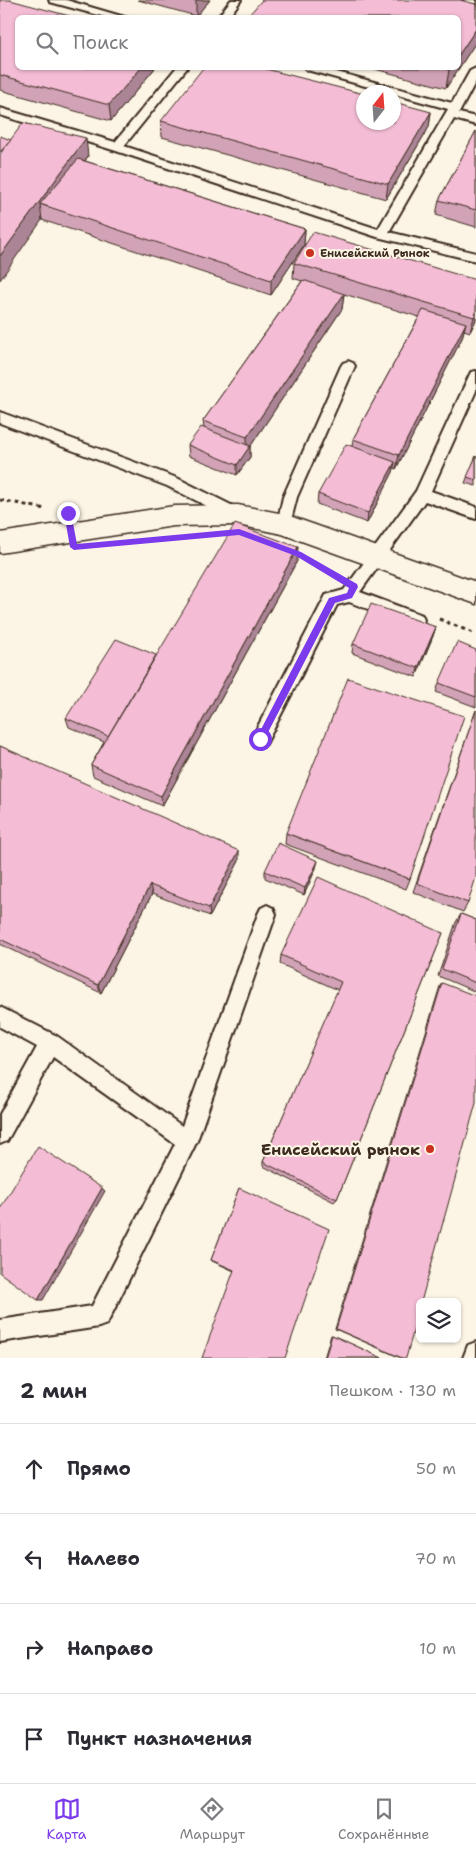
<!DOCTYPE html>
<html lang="ru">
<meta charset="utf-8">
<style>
:root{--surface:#fff;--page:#f7f7f7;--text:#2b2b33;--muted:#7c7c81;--line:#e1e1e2;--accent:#7c3aed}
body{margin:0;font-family:"Shantell Sans",sans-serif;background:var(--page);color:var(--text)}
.controls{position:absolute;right:15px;bottom:15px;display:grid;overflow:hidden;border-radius:8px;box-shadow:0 1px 4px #0004}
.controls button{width:45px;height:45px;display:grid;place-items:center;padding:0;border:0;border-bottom:1px solid var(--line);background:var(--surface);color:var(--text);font:25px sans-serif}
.compass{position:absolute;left:356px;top:85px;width:45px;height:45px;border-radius:50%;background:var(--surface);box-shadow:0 1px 4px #0004;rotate:17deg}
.stop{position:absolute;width:15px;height:15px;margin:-11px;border:4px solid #7c3aed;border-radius:50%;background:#fff}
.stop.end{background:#7c3aed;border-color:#fff;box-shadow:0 1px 5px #0008}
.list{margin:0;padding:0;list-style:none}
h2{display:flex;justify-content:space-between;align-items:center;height:65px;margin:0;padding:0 20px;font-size:21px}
h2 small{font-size:16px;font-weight:400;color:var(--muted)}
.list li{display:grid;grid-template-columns:32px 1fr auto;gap:15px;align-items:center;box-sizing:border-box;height:90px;padding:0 20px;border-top:1px solid var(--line)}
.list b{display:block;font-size:19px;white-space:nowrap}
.list em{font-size:16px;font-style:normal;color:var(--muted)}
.icon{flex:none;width:28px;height:28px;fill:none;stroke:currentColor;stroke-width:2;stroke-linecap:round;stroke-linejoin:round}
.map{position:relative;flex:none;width:476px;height:1358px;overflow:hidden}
.search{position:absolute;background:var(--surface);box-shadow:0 1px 4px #0004;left:15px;right:15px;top:15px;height:55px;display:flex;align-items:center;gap:12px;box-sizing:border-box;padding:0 18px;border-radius:8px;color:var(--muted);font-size:19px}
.sheet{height:425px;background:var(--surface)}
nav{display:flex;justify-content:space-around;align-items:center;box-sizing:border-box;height:70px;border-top:1px solid var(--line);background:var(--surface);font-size:14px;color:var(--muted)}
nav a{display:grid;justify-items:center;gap:2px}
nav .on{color:var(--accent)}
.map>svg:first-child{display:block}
</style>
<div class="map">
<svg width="476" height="1358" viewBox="0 0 476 1358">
<rect width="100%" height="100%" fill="#fcf5e5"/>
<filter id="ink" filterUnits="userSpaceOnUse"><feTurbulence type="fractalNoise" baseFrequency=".02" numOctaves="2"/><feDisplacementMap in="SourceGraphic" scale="10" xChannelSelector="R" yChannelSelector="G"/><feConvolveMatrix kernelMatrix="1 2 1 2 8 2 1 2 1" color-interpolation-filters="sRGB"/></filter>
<g filter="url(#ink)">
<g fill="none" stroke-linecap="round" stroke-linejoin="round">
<defs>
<g id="service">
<polygon points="49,0 66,0 128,18 109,18 50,2"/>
<polygon points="231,0 241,0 228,18 217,18"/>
<polygon points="463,0 476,0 476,7"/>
<polygon points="176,68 187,68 124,146 378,229 448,109 394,94 394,92 387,92 307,70 305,68 322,68 452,103 470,71 476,68 476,81 459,113 476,117 476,125 454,119 389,232 476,253 476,261 377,237 113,150 0,115 0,108 115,142"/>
<polygon points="348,361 353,363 355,366 297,497 289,528 284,530 279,528 277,524 283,497 341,366 343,363"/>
<polygon points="476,371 476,391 431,491 476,507 476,519 425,501 360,592 422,615 424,620 422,625 416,627 349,602 337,605 266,744 260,746 254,744 252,739 254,734 326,595 344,590 416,491 469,376 471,372"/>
<polygon points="0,412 177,478 243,511 245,515 243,519 238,521 233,519 167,486 0,423"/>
<polygon points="267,905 273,908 276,914 197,1141 107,1324 99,1327 0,1342 0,1320 92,1306 175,1144 53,1057 7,1141 0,1144 0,1114 37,1047 0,1027 0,1007 57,1036 182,1126 258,914 261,908"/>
<polygon points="476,1342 476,1358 463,1358 468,1345"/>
</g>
<polygon id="tertiary" points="238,505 284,514 476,582 476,604 282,534 238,525 174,526 0,553 0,533 174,506"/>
</defs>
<!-- service casing -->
<use href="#service" stroke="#3b2a1e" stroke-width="4"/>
<!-- tertiary casing -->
<use href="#tertiary" stroke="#3b2a1e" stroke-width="3"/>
<!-- path -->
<g stroke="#3b2a1e" stroke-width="3" stroke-dasharray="4 4" stroke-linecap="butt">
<polyline points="0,500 46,509"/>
<polyline points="318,565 336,576"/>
<polyline points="439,619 476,634"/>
</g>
<!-- service -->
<use href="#service" fill="#fcf5e5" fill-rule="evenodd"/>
<!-- tertiary -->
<use href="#tertiary" fill="#fcf5e5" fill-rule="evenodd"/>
</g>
<!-- wall -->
<g fill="#d2a3b7" stroke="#3b2a1e">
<polygon points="0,0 18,68 155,68 111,121 0,90"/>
<polygon points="138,0 210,0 196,16"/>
<polygon points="476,4 476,42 446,88 371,68 458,68 458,18 248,18 248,16"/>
<polygon points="431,112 429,127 386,199 162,137 161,121"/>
<polygon points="476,131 476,227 436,215 439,200"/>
<polygon points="11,140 88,156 85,161 305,229 304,245 271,295 42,220"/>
<polygon points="294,263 476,280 476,320 470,332 464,330 462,338 396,469 394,468 393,472 367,523 317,504 318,494 352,447 353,439 419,317 344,294 342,309 250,447 250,457 237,475 189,456 188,445 204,428 203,421 302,281 293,278"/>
<polygon points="476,456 476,486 465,483"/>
<polygon points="297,561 162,806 93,776 91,765 104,742 69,727 66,718"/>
<polygon points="436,627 433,636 416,677 352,653 353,644"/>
<polygon points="476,650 476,707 436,692 439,683"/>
<polygon points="476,710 468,903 463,912 413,892"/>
<polygon points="0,746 239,861 210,916 152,894 101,993 0,944"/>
<polygon points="286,833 410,879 406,889 285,844"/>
<polygon points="316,868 304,895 265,878 265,871"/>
<polygon points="461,914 476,920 476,992 438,976 456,922"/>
<polygon points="443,933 337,1199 334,1202 263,1166 263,1162 338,990 280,964 281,955"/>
<polygon points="442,983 401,1358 335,1329 440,986"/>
<polygon points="239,1188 234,1271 212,1261 211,1260"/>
<polygon points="331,1335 332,1335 382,1358 324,1358"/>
</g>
<!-- shaded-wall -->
<g fill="#ab8495" stroke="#3b2a1e">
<polygon points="196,0 210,0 196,16"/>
<polygon points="476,29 476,42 446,88 449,70 451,68 458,68 458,56"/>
<polygon points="141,68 155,68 111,121 109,105"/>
<polygon points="431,112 429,127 386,199 388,184"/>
<polygon points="86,138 88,156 51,208 40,204 42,220 0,280 0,256"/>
<polygon points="305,229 304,245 271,295 271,280"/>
<polygon points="344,294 342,309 250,447 250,457 237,475 237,465 247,450 247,437"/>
<polygon points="476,313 476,320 470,332 474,317"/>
<polygon points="466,323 462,338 396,469 399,455"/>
<polygon points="395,462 393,472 367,523 368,513"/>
<polygon points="298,547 297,561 162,806 161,796"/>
<polygon points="436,627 433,636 416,677 418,668"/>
<polygon points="239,851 239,861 210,916 209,908"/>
<polygon points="318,861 316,868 304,895 305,888"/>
<polygon points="150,885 152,894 101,993 98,985"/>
<polygon points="102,1188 105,1191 43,1300 38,1300"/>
</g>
<!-- building -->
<g fill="#f4bdd5" stroke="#3b2a1e">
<polygon points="0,0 10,0 77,18 18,18 18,68 141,68 109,105 0,75"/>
<polygon points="262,0 460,0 476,4 476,29 458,56 458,18 255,18 248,16"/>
<polygon points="203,68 262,68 364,94 364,122 394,122 394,102 431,112 388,184 161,121"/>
<polygon points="441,68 451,68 449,70"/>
<polygon points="23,123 86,138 0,256 0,154"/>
<polygon points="476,131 476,210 439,200"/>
<polygon points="0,136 11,140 0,152"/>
<polygon points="78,159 305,229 271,280 40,204"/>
<polygon points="313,232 476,280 476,313 474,317 294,263"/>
<polygon points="303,280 344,294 247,437 203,421"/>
<polygon points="423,310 466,323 399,455 353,439"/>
<polygon points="201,427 250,446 237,465 188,445"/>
<polygon points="346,444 395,462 368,513 318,494"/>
<polygon points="476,456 476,480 467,477"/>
<polygon points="235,524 298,547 161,796 91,765"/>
<polygon points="371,604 436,627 418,668 353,644"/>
<polygon points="116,639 156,655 108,736 66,718"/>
<polygon points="457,642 476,650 476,697 439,683"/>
<polygon points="348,678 464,716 410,879 286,833"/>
<polygon points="476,710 476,877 468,903 417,883"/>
<polygon points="0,746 239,851 209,908 150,885 98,985 0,939"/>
<polygon points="278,843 318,861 305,888 265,871"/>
<polygon points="318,877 443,933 337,1199 263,1162 341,982 281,955"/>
<polygon points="461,914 476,920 476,983 442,969"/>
<polygon points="442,983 476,996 476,1103 421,1302 420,1302 420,1307 406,1358 402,1358 336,1329"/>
<polygon points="38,1146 102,1188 38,1300 0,1273 0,1209"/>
<polygon points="239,1188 329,1229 285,1358 202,1358 234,1270 211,1260"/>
<polygon points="332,1335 382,1358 325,1358"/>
</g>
</g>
<!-- route -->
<polygon fill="#7c3aed" points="68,510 71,513 77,544 239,529 301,552 357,584 358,587 352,598 335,603 263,742 260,743 256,739 329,598 347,593 349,588 296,556 239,535 74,550 70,547 64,513"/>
<!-- markers -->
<g fill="#c8321e" stroke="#fcf5e5" stroke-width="2">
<circle cx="310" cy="253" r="5"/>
<circle cx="430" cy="1149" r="5"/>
</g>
<g text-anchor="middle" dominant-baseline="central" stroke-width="4" stroke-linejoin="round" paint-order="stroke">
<!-- far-poi labels -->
<g font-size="11" font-weight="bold" fill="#3b2a1e" stroke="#fcf5e5" text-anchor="start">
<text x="320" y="253">Енисейский Рынок</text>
</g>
<!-- near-poi labels -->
<g font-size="16" font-weight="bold" fill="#3b2a1e" stroke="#fcf5e5" text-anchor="end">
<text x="420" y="1149">Енисейский рынок</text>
</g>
</g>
</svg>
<div class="controls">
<button><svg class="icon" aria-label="layers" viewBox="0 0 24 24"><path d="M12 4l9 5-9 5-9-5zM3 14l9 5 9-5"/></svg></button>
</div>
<svg class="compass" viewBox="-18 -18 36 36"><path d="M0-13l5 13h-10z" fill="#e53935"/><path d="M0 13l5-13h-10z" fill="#7c7c81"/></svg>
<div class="stop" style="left:260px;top:739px"></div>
<div class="stop end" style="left:68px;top:513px"></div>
<div class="search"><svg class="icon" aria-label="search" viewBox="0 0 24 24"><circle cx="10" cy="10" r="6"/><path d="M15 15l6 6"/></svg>Поиск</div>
</div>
<section class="sheet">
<h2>2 мин<small>Пешком · 130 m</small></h2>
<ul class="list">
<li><svg class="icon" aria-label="ahead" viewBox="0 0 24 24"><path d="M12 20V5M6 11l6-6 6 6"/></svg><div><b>Прямо</b></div><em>50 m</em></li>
<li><svg class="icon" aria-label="left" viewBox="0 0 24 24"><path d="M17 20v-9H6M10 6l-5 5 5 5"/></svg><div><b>Налево</b></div><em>70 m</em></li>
<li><svg class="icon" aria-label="right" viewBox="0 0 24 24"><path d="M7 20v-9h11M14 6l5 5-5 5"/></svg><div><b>Направо</b></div><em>10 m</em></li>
<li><svg class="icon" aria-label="arrive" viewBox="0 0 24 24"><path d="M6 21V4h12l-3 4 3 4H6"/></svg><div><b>Пункт назначения</b></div></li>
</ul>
</section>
<nav>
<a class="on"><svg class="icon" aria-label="map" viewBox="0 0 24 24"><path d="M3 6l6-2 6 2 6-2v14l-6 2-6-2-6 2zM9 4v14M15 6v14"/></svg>Карта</a>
<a><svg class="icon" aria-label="directions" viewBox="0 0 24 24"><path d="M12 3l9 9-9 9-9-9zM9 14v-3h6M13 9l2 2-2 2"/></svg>Маршрут</a>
<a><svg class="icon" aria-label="saved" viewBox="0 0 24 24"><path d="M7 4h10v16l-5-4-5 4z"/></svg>Сохранённые</a>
</nav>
